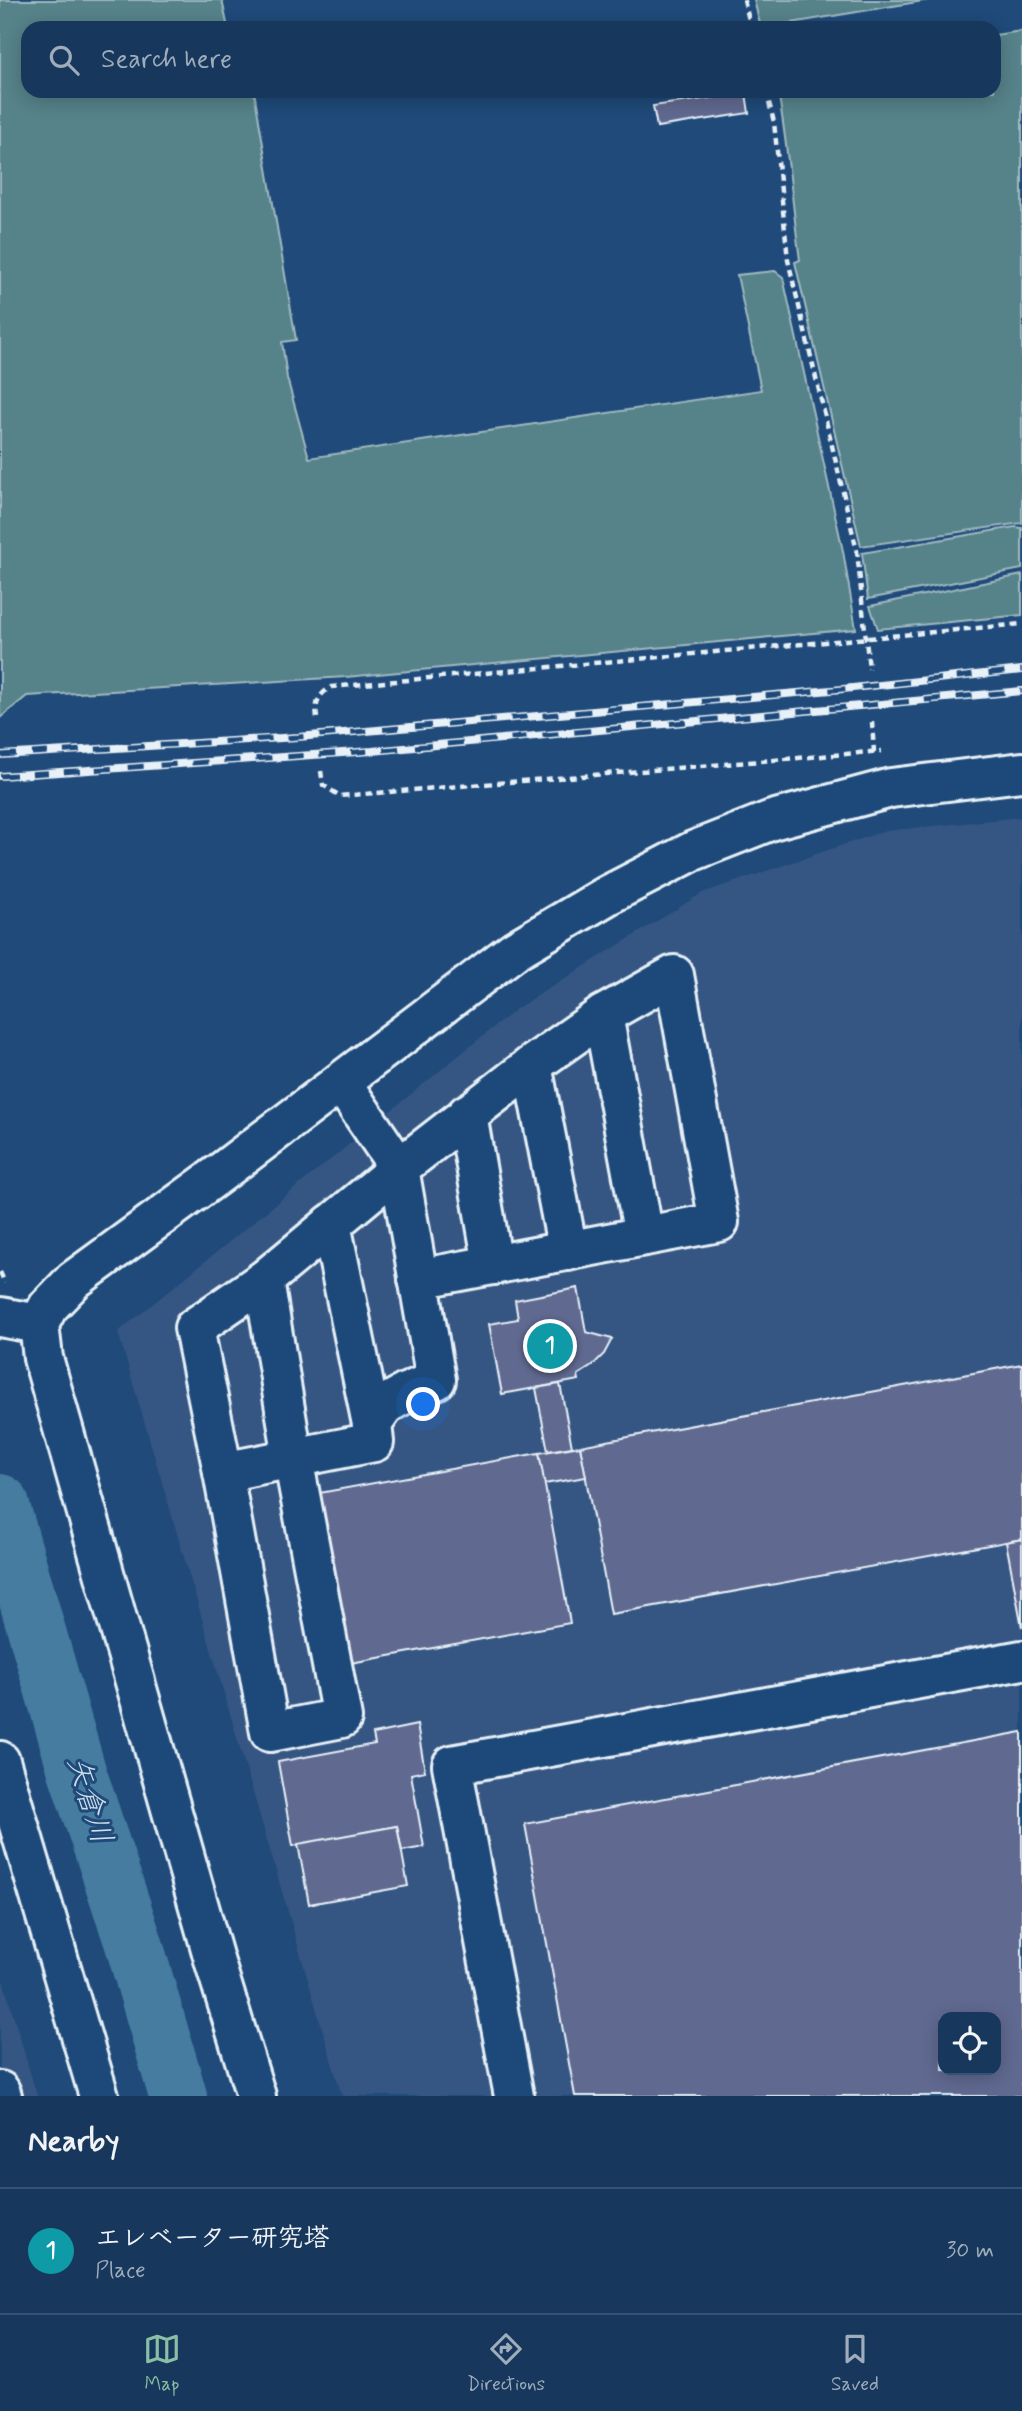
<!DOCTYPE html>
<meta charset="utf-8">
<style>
:root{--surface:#17385c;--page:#244365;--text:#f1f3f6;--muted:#9eacbb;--line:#365272;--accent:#8abfa5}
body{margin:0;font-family:Mynerve,"Klee One",sans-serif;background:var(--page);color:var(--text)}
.controls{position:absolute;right:21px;bottom:21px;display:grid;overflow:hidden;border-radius:14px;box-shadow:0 4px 18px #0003}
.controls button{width:63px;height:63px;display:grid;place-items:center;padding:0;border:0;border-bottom:2px solid var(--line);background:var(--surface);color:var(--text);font:35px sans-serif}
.you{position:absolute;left:424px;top:1405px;width:24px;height:24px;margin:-18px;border:5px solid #fff;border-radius:50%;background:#1a73e8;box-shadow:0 0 0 10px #1a73e833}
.badge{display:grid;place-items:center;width:46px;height:46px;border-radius:50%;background:var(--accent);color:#fff;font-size:23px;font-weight:700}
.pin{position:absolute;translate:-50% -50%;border:4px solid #fff;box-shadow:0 2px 7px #0006}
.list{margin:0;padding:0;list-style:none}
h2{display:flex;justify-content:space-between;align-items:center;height:91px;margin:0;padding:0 28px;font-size:30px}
h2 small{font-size:23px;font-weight:400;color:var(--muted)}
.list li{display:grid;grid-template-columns:46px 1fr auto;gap:21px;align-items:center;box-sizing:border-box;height:126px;padding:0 28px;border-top:2px solid var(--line)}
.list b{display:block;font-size:26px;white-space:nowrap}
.list p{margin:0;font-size:23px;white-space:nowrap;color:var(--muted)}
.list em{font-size:23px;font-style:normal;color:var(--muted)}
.icon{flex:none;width:38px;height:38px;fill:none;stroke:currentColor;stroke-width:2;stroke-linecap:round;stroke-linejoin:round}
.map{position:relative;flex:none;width:1022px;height:2096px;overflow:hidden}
.search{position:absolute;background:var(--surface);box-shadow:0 4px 18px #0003;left:21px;right:21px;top:21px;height:77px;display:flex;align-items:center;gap:18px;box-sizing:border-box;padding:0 24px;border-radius:21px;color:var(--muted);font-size:26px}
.sheet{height:217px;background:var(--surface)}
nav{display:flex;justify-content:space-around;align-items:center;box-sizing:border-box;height:98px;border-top:2px solid var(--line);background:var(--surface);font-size:19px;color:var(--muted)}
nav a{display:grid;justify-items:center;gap:4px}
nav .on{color:var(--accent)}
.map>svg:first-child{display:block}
</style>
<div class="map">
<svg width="1022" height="2096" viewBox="0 0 1022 2096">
<rect width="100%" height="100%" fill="#1f4a7a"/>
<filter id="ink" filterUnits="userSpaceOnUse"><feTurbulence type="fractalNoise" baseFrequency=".0143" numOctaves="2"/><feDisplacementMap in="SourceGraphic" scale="14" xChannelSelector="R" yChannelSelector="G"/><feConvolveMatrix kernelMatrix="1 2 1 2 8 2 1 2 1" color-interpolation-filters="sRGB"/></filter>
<g filter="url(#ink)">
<!-- built -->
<g fill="#365683" fill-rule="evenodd">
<path d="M1022 817V2096H342L118 1332 516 1009 702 893 884 831ZM943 2017H996V2070H943Z"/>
<polygon points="0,1970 37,2096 0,2096"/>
</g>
<!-- green -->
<g fill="#578289" stroke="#a0bac0" stroke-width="2">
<polygon points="0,0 222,0 228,28 28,28 28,91 254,91 296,340 282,342 287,378 309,458 761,390 737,275 775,271 783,277 843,551 856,629 346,677 27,696 0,718"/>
<polygon points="754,0 929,0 761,28"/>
<path d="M1022 31V523L861 546 795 262 800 260C792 203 788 147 778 91H994V35Z"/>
<polygon points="1015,527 1022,528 1022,569 868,599 862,553"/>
<polygon points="1022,575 1022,615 878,629 870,606"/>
</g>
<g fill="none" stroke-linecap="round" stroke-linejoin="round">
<!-- river -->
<polyline stroke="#447ca0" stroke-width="58" points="0,1503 77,1771 134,1944 178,2096"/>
</g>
<!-- building -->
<g fill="#606990" stroke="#e8f1f8" stroke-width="2" fill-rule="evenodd">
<polygon points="746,93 749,113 657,127 653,106"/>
<polygon points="578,1288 586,1332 612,1339 604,1354 592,1366 578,1375 579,1380 502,1394 489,1324 518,1319 515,1300"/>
<polygon points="1022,1364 1022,1539 611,1614 580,1446"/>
<polygon points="560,1384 572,1447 548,1451 536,1388"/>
<polygon points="580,1446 586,1477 544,1484 539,1453"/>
<polygon points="539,1453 570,1623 345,1664 314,1494"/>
<polygon points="1022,1539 1022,1627 1006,1542"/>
<polygon points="417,1725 425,1771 411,1774 424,1847 402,1851 397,1826 293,1846 278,1762 375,1744 373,1734"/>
<path d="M1022 1732V2096H575L525 1824ZM943 2017H996V2070H943Z"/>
<polygon points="397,1826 408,1886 309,1904 298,1844"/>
</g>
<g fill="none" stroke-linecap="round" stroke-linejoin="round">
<defs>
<g id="minor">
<polyline points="603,1015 644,1236"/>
<polyline points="532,1065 568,1251"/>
<polyline points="341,1082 399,1168 532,1065 603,1015 674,975 719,1222 418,1279"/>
<polyline points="467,1114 493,1265"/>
<polygon points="399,1168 436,1380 406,1393 386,1404 372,1424 374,1442 223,1472 194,1328 264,1280"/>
<polyline points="331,1224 372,1424"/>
<polyline points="0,1317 39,1324"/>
<polyline points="223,1472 270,1732 342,1718 293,1458 264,1280"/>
<polyline points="0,1761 99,2096"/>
<polyline points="0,2091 2,2096"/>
<polyline points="256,2096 215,1963 43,1358 39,1324 48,1307 74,1280 219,1174 515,950 608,895 693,851 772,820 891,788 1022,772"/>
<polyline points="514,2096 452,1765 1022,1660"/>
</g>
</defs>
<!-- minor casing -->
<use href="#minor" stroke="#e8f1f8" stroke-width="44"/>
<!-- path -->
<g stroke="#e8f1f8" stroke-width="4.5" stroke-dasharray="7 5" stroke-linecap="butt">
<polyline points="744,0 751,28"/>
<polyline points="766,91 774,122 788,260 857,551 869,669"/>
<path d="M317 718C315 703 318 695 331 687L1022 624"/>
<polyline points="872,722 874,752"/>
<polyline points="321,771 323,785 340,796 882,751"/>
<polyline points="0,1272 5,1283"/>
</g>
<!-- minor -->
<use href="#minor" stroke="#1f4a7a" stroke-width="38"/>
<defs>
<g id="rail">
<polyline points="0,755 298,737 843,689 1022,670"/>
<polyline points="0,776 372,751 1022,691"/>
</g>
</defs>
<!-- rail casing -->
<use href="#rail" stroke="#e8f1f8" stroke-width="8"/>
<!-- rail -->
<use href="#rail" stroke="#1f4a7a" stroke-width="5" stroke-dasharray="16" stroke-linecap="butt"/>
</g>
</g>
<g text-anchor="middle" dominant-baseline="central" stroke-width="6" stroke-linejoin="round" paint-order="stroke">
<!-- water labels -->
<g font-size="30" font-style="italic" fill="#cfdfeb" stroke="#1f4a7a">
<text transform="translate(89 1800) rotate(73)">矢倉川</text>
</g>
</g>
</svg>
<div class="controls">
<button><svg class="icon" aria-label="locate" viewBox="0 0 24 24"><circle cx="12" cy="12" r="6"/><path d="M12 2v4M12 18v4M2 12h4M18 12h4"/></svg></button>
</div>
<div class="you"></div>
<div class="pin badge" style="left:550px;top:1346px;background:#0f9aa8">1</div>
<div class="search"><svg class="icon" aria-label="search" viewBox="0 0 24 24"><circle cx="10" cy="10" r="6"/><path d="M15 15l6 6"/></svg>Search here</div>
</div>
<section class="sheet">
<h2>Nearby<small></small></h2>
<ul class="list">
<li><span class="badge" style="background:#0f9aa8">1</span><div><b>エレベーター研究塔</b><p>Place</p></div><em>30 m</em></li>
</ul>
</section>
<nav>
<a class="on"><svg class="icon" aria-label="map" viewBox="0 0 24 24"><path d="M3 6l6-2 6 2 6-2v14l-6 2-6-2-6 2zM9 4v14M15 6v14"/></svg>Map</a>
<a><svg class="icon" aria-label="directions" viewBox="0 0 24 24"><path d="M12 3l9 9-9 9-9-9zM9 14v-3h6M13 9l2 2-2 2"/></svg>Directions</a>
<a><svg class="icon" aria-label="saved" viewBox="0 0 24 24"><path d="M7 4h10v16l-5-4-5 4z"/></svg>Saved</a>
</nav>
